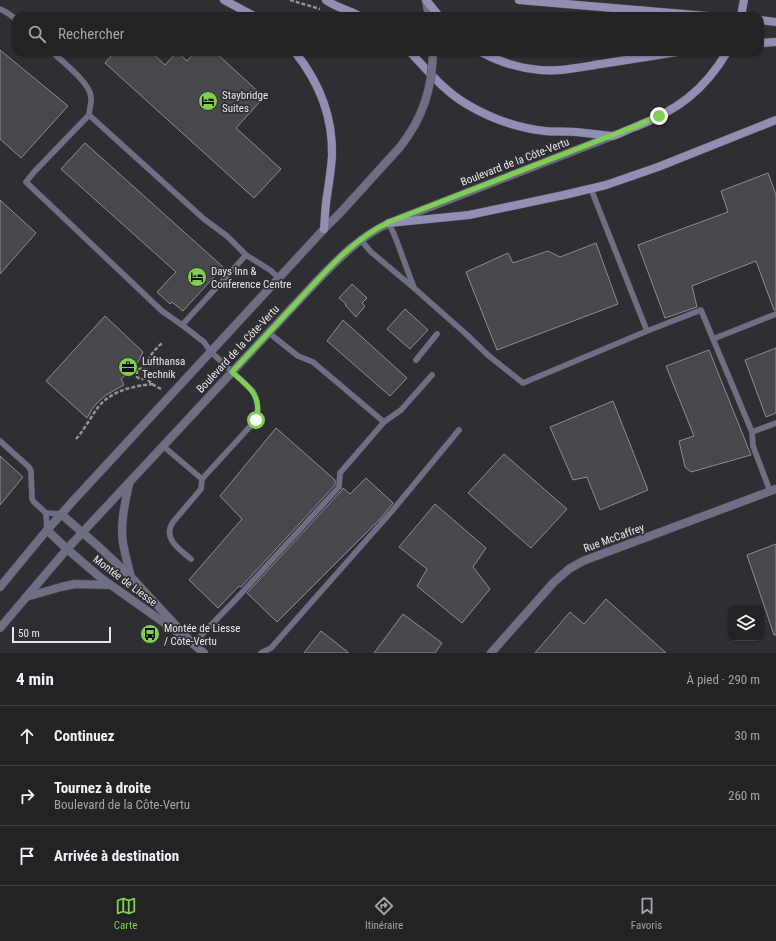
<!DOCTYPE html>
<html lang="fr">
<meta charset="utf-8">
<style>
:root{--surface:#232326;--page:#2f2f32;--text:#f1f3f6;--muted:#a3a4a7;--line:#404043;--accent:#7fd052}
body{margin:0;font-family:"Roboto Condensed",sans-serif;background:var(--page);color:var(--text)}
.controls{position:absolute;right:12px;bottom:12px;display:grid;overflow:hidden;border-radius:8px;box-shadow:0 1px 3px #0004}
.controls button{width:36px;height:36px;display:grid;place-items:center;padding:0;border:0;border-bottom:1px solid var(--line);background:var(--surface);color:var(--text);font:20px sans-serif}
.scale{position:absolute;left:12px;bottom:10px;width:99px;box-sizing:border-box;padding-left:4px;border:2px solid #e7e7ea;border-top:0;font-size:11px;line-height:14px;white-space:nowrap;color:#e7e7ea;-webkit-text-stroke:3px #2f2f33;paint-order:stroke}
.stop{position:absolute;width:12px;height:12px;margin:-9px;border:3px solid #7fd052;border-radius:50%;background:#fff}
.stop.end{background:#7fd052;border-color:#fff;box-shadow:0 1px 4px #0008}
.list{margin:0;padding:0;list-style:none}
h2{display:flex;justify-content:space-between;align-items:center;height:52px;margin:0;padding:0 16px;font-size:17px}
h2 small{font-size:13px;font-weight:400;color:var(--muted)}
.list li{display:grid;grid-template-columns:26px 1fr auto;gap:12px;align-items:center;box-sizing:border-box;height:60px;padding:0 16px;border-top:1px solid var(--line)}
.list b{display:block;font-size:15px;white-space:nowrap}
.list p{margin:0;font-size:13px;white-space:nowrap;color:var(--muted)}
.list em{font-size:13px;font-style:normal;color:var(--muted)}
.icon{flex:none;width:22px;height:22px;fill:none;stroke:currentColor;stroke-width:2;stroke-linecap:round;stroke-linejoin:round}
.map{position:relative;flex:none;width:776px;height:653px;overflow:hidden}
.search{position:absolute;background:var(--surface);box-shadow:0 1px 3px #0004;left:12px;right:12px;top:12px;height:44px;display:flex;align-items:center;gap:10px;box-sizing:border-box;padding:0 14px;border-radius:12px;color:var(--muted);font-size:15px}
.sheet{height:232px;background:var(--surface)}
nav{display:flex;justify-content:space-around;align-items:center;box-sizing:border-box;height:56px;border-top:1px solid var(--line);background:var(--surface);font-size:11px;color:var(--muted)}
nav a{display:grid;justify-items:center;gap:2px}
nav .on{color:var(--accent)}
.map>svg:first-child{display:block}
</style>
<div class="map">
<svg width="776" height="653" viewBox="0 0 776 653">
<rect width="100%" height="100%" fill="#2f2f33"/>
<!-- building -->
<g fill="#47474c" stroke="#8c8c91">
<polygon points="0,50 68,106 21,158 0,139"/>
<polygon points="115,52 151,52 165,65 177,52 187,61 195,52 215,52 264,97 236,128 281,169 254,198 105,63"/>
<polygon points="85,143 223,267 183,311 172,302 170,304 157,292 176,272 61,169"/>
<polygon points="768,173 776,195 776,310 774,310 756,261 692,286 697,307 665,318 638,245 728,212 721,191"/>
<polygon points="0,200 36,233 0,274"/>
<polygon points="596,243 618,304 497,350 466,272 508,253 513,263 548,251 560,257"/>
<polygon points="352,284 367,298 362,303 365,306 356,317 345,305 346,304 339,298"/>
<polygon points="405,309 428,330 410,349 387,329"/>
<polygon points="105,316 143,352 138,362 131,370 121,379 124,385 106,395 98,402 92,409 87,418 46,381"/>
<polygon points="343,320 407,378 390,396 327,341"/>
<polygon points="776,348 776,413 766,417 745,360"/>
<polygon points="709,350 751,455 691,472 685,467 679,441 694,436 666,366"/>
<polygon points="613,401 648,490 600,510 587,477 573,480 550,427"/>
<polygon points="276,428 335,480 335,485 241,587 239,586 218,608 189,580 242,519 220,496"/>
<polygon points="504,454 567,509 531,548 468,493"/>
<polygon points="0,456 23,477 0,505"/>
<polygon points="366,478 393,503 381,518 277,622 247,593 342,490 343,488 350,494"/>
<polygon points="435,504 486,548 473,567 490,589 462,623 417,586 427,569 399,547"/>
<polygon points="776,544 776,635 774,635 747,555"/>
<polygon points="606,599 666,653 535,653 570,612 584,624"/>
<polygon points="403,614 442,643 435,653 374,653"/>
<polygon points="321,631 349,653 304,653"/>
</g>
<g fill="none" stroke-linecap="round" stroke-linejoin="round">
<defs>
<g id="service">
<polyline points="0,9 6,12 16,19"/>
<path d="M52 52C62 61 90 83 91 97 92 102 89 110 89 115L204 219 227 236 246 255"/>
<polyline points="89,115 34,172 26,182 162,311 182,325"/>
<polyline points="591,189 647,331"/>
<polyline points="389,223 396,239 414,288"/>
<polyline points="360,239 371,252 414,288 466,334 489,356 523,383 647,331 701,310 713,339"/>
<polyline points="269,333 298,356 313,362 384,422"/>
<polyline points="416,360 437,334"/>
<polyline points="752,432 713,339 776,314"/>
<polyline points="0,441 29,467 31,471 32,499 34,502 46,513 61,514"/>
<path d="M163 446 202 479 256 420C259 409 258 402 253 391L211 352 204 342 182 325 217 287 246 255 270 270 279 278"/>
<polyline points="770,491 753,446 752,432 776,423"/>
<polyline points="46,513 47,530"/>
<path d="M191 559C179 549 162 538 173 522L201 489 202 479"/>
<polyline points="193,644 237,598 339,487 340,473 384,422 401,410 432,375"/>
<polyline points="261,653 271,648 392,511 459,430"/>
</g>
<polyline id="minor" points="491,653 554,582 569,569 583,561 776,489"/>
<g id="tertiary">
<polyline points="426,1 429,16"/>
<path d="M129 484C125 503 120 523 123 543 125 554 128 566 131 577"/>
<polyline points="61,514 98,546 131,577 193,644 204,653"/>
<polyline points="47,530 67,549 101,578 180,634"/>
<polyline points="0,587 47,530 73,501 324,229 341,212 400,147"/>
<polyline points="26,597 61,587 75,584 110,585"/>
<path d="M0 628 67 549 315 283C338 259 359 237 389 223L612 136"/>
</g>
<g id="secondary">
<polyline points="224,0 254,16"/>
<path d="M326 0C335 7 349 10 359 16"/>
<polyline points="426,0 439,16"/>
<polyline points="519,0 707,16"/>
<polyline points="741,16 744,0"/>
<polyline points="760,20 776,22"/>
<polyline points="760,43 776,42"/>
<path d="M295 52C319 82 333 118 332 156 331 170 329 183 327 196 325 207 325 218 324 229"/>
<path d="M410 52C428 71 445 92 468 105 492 119 518 128 545 131 555 132 565 131 576 132 585 133 594 134 603 135 606 135 609 136 612 136 618 135 628 129 635 127 676 111 704 91 727 52"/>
<path d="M481 52C499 62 519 68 540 70 560 72 581 67 601 64 626 60 652 56 677 52"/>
<polyline points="389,223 469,215 564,195 606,185 658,167 776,120"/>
</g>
</defs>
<!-- service casing -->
<use href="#service" stroke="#4c4c50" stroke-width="6"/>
<!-- minor casing -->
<use href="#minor" stroke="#4c4c50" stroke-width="9"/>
<!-- tertiary casing -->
<use href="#tertiary" stroke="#4c4c50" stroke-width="9"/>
<!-- secondary casing -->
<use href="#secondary" stroke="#4c4c50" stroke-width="9"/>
<!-- path -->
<g stroke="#939396" stroke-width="2.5" stroke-dasharray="4 2" stroke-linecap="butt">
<polyline points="290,0 320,9"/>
<path d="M133 368 137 370C140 368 142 368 146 370"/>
<polyline points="137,370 137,377 140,379 143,379 147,377"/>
<path d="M161 389C157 387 153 385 150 382 146 379 146 374 146 370 146 358 154 351 162 343"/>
<path d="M76 439C85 429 91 416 99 406 113 390 134 386 153 384"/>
</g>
<!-- service -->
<use href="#service" stroke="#6e6e84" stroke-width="5.5"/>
<!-- minor -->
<use href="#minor" stroke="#6e6e84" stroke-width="8"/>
<!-- tertiary -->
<use href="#tertiary" stroke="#6e6e84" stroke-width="8"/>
<!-- secondary -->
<use href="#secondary" stroke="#9190b4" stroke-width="8"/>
<defs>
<path id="tertiary-bridge" d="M400 147C423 118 432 89 433 52"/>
</defs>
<!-- tertiary-bridge casing -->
<use href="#tertiary-bridge" stroke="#4c4c50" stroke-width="9" stroke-linecap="butt"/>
<!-- tertiary-bridge -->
<use href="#tertiary-bridge" stroke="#6e6e84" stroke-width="8"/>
</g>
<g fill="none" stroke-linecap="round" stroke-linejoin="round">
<!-- route -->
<path stroke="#7fd052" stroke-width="5" d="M256 420C263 396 248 386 232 372 254 348 277 324 299 300 326 271 352 240 389 222L636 126 659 116"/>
</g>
<!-- icons -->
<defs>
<symbol id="hotel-disc" viewBox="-11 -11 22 22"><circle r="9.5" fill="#7fd052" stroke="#2f2f33"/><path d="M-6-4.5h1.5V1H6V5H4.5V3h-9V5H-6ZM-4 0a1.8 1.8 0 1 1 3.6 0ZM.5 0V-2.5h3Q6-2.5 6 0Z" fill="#111"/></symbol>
<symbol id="office-disc" viewBox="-11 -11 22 22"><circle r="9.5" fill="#7fd052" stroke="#2f2f33"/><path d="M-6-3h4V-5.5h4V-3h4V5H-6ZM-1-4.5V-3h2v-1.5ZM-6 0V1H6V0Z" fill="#111"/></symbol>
<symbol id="bus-disc" viewBox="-11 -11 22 22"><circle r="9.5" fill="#7fd052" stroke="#2f2f33"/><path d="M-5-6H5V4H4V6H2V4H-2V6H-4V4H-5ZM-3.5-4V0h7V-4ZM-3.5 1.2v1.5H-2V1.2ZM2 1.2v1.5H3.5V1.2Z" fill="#111"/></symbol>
</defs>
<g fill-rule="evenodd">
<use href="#hotel-disc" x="197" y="90" width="22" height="22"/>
<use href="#hotel-disc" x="186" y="266" width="22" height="22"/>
<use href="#office-disc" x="117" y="356" width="22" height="22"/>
<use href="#bus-disc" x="139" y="623" width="22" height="22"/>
</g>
<g text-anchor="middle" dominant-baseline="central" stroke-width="3.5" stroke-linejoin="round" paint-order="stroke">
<!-- poi labels -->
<g font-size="11" fill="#e7e7ea" stroke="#2f2f33" text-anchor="start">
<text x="222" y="95">Staybridge<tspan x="222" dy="13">Suites</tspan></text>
<text x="211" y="271">Days Inn &amp;<tspan x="211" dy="13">Conference Centre</tspan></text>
<text x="142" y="361">Lufthansa<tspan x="142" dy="13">Technik</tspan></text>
<text x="164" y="628">Montée de Liesse<tspan x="164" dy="13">/ Côte-Vertu</tspan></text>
</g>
<!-- street labels -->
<g font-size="11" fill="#e7e7ea" stroke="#2f2f33">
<text transform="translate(515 162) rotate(-21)">Boulevard de la Côte-Vertu</text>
<text transform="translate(238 349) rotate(-47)">Boulevard de la Côte-Vertu</text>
<text transform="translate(614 538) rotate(-20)">Rue McCaffrey</text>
<text transform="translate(125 581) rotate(37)">Montée de Liesse</text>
</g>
</g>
</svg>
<div class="controls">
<button><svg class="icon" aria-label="layers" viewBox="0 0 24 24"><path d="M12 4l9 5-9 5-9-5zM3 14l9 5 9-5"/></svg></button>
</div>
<div class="scale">50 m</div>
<div class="stop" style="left:256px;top:420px"></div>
<div class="stop end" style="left:659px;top:116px"></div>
<div class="search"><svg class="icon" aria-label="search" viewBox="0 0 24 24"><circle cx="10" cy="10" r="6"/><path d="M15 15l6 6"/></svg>Rechercher</div>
</div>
<section class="sheet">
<h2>4 min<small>À pied · 290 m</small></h2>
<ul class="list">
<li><svg class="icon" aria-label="ahead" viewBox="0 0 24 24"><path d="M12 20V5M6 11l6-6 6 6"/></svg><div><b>Continuez</b></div><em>30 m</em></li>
<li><svg class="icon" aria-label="right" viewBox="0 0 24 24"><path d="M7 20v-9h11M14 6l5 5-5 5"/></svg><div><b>Tournez à droite</b><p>Boulevard de la Côte-Vertu</p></div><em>260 m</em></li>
<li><svg class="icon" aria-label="arrive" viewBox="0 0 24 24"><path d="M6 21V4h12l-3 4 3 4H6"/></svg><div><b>Arrivée à destination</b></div></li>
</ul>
</section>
<nav>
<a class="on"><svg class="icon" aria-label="map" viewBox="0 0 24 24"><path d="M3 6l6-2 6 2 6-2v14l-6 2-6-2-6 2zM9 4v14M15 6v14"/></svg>Carte</a>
<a><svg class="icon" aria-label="directions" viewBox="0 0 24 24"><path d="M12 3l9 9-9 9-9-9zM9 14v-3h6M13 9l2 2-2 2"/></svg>Itinéraire</a>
<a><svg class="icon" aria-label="saved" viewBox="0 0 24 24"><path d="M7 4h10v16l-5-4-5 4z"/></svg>Favoris</a>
</nav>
